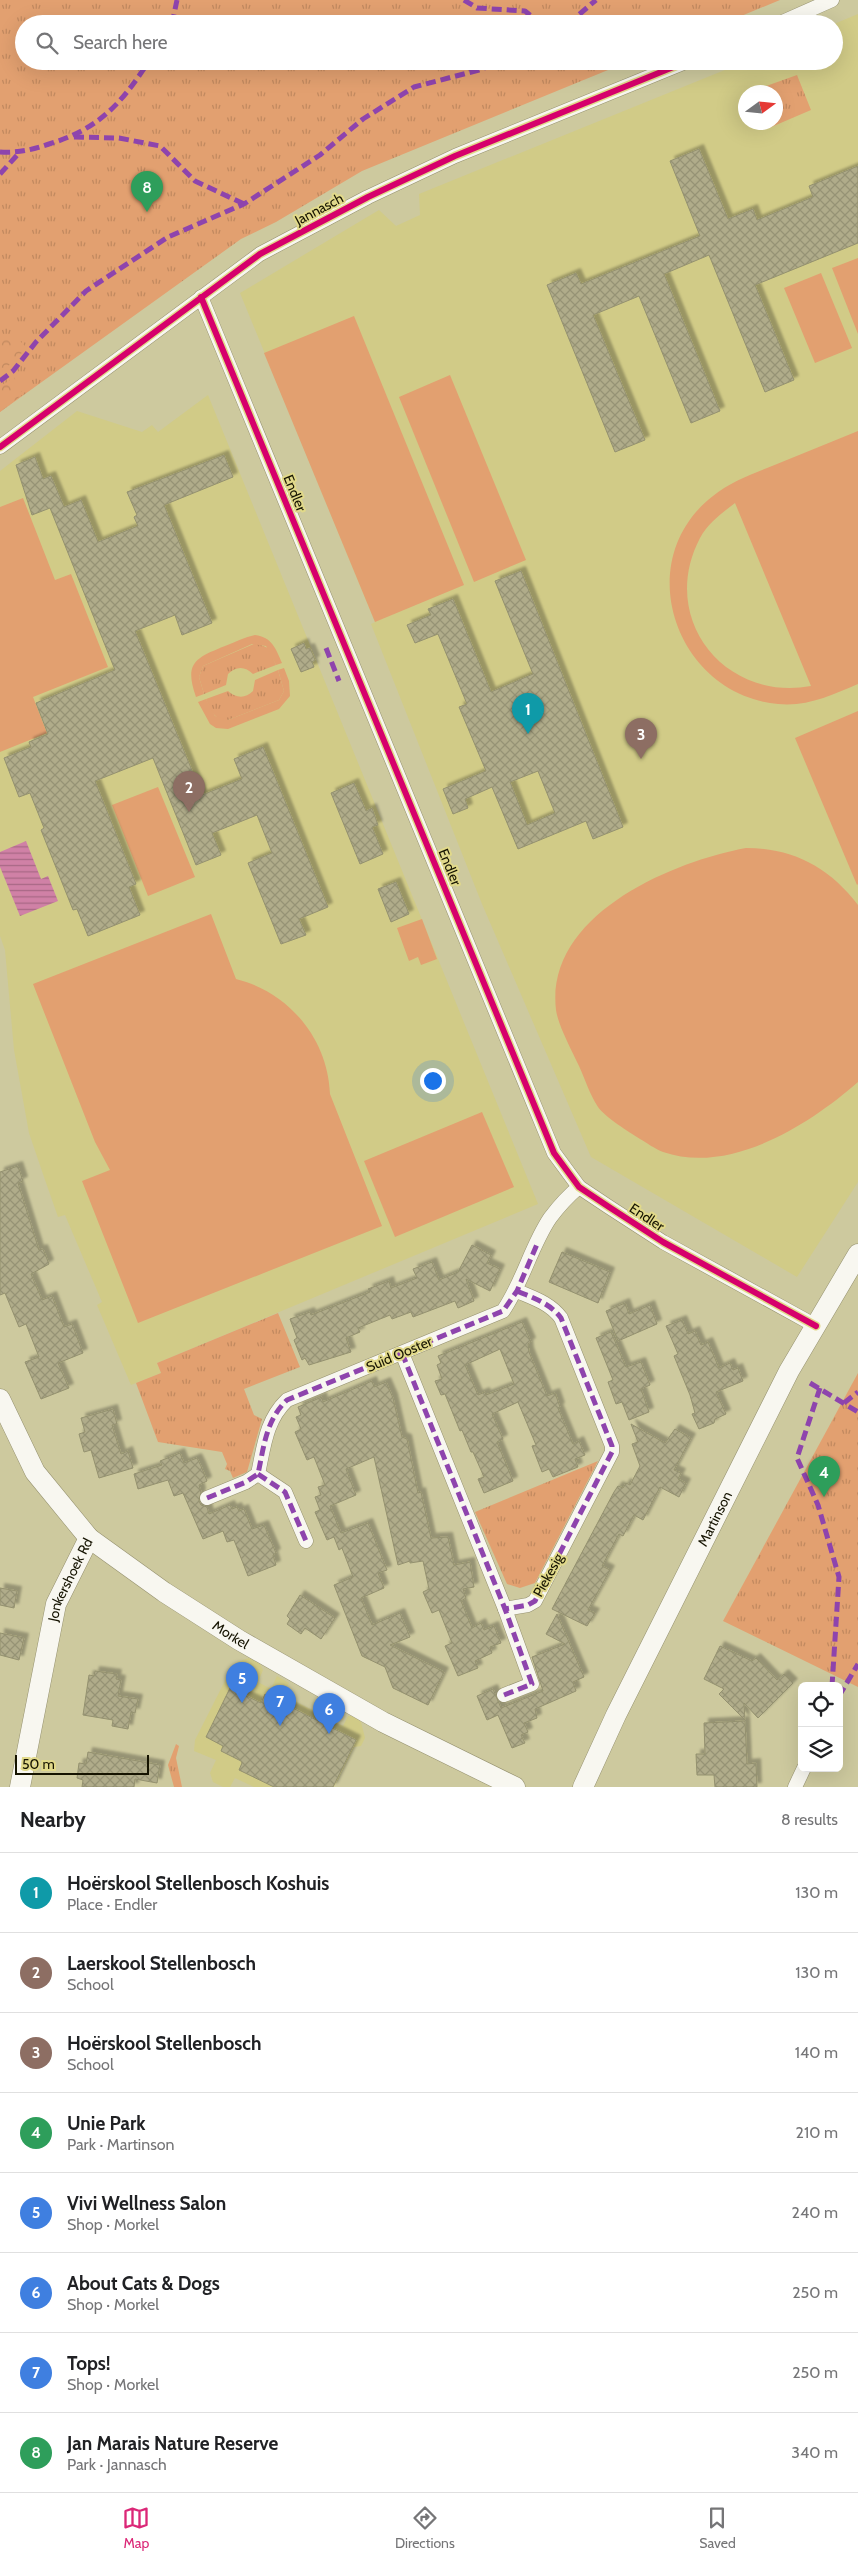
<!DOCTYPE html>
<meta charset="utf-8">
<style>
:root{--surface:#fff;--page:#f6f6f6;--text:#202124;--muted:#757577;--line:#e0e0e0;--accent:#db2777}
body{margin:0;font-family:Cabin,sans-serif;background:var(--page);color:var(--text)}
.controls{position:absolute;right:15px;bottom:15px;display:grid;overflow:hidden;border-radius:8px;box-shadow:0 5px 20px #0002}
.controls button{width:45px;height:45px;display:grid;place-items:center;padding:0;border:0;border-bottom:1px solid var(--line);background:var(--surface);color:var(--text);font:25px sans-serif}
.compass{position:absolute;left:738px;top:85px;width:45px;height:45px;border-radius:50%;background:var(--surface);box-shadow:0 5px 20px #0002;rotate:75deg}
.scale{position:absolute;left:15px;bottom:12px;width:134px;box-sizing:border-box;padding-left:5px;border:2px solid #151300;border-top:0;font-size:14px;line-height:18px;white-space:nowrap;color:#151300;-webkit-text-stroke:4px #e1d98a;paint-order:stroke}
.you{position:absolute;left:432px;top:1080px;width:18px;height:18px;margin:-12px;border:4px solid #fff;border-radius:50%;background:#1a73e8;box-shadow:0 0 0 8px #1a73e833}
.badge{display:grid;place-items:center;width:32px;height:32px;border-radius:50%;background:var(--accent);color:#fff;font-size:16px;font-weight:700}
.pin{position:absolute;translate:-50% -41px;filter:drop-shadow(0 1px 2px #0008)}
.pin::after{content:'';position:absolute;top:26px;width:18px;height:15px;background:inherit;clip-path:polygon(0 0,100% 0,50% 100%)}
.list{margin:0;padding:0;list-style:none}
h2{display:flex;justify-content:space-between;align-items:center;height:65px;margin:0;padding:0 20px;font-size:21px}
h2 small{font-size:16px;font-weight:400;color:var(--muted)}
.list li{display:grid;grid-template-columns:32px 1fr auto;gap:15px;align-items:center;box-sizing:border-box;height:80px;padding:0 20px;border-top:1px solid var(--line)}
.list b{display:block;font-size:19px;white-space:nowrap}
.list p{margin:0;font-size:16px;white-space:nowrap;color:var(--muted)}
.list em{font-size:16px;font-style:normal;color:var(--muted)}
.icon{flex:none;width:28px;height:28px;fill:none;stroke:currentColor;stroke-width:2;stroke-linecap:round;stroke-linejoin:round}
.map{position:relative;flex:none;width:858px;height:1787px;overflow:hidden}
.search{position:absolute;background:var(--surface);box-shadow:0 5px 20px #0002;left:15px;right:15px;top:15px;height:55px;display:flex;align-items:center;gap:12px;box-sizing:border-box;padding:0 18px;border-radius:28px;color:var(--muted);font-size:19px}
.sheet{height:705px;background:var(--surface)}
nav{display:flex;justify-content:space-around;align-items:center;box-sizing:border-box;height:70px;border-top:1px solid var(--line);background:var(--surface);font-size:14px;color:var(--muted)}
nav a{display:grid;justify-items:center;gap:2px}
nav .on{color:var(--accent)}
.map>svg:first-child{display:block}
</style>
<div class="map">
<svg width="858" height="1787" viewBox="0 0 858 1787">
<defs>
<pattern id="grass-tufts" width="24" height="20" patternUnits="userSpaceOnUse" patternTransform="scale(1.25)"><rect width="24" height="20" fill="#e2a070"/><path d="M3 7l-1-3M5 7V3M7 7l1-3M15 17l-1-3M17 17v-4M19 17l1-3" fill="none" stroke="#c1895f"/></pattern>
<pattern id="forest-crowns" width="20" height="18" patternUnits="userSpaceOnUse" patternTransform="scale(1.25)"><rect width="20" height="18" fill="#e2a070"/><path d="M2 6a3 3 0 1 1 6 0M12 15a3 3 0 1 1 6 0" fill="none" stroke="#c1895f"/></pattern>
<pattern id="water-rules" width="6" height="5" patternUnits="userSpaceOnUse" patternTransform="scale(1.25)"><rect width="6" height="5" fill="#d081a6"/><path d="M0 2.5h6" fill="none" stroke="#a86885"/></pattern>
<pattern id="building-cross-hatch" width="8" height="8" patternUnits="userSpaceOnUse" patternTransform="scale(1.25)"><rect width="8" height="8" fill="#b0ac8a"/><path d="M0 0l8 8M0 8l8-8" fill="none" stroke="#969375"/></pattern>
<filter id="shadow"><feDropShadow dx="4.5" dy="-4.5" stdDeviation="1" flood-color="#0004"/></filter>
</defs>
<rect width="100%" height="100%" fill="#cdc99e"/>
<!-- built -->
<g fill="#d1cb87" fill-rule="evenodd">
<path d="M858 14V1182L797 1277 591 1157 482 904 371 624 375 622 240 293 379 210 396 226 420 215 419 194 747 61H834V24ZM746 92H776V122H746Z"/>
<polygon points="208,395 538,1204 157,1363 161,1373 131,1385 97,1305 102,1302 65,1215 58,1217 44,1177 29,1133 14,1050 5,950 0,936 0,471 77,411 142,432 152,425 158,432"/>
<polygon points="249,1658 260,1664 263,1670 258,1682 271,1689 277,1676 289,1683 283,1695 343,1726 348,1716 355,1716 361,1722 365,1738 361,1746 354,1747 334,1787 254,1787 235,1778 230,1787 223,1787 213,1782 210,1773 216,1760 194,1751 195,1740 232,1667 237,1662"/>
</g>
<!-- grass -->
<g fill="url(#grass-tufts)">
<polygon points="0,0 780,0 722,24 24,24 24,61 630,61 362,171 276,222 241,239 0,412"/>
<polygon points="797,75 811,110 769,128 767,123 776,122 776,92 756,92 755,90"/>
<path d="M256 643 268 648 276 665 253 674C245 666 236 666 228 674L226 685 204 694 199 677 203 666Z"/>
<path d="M278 670 284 691 279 700 228 720C214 720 211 711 206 699L228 691C236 698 245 699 253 691L255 680Z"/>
<polygon points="278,1313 300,1367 244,1389 254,1415 262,1419 247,1472 233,1478 230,1471 225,1469 227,1464 222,1452 158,1442 136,1383 161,1373 157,1363"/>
<polygon points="858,1373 858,1687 723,1621"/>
<polygon points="598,1461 535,1583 520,1588 507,1584 475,1512"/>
<polygon points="176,1744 179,1746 176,1758 182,1787 174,1787 168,1765"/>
</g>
<!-- forest -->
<g fill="url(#forest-crowns)">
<polygon points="0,334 19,340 27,348 0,374"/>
<polygon points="14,377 23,394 0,412 0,387"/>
</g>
<!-- garden -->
<g fill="#e2a070" fill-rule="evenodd">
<polygon points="858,258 858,334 832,268"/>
<polygon points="821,273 852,348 815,363 784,288"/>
<polygon points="354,316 464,585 375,622 264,353"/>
<polygon points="450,375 526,560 474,582 399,397"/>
<path d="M858 431V684C832 695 807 707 778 704 676 695 629 561 713 496 731 481 755 473 777 464 804 453 831 442 858 431ZM735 503 811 686C724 702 658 618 700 538 708 523 722 513 735 503Z"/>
<polygon points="23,498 55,580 71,574 108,667 33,697 47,733 0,752 0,507"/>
<path d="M255 635C272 637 276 649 282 663L276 665 266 646 252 644 203 666 199 677 204 694 196 697C184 663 195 658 225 646 235 642 245 637 255 635Z"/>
<polygon points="284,668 289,681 290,696 279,709 228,729 216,728 210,724 198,702 206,699 215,716 228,720 279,700 284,691 278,670"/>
<polygon points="858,711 858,884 857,885 795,738"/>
<polygon points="158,787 195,877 148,896 112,805"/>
<path d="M746 848C793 848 829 867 858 905V1082C809 1125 730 1175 663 1152 655 1149 647 1143 640 1139 629 1132 605 1117 598 1107 590 1095 585 1079 579 1066 572 1051 558 1025 556 1010 545 915 671 862 746 848Z"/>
<path d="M211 914 236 979C289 992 328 1039 330 1094L382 1226 138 1323 82 1181 110 1170 95 1142 33 984Z"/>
<polygon points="422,919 437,959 421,965 418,957 409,961 397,928"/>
<polygon points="482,1112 514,1187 395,1237 364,1161"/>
</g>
<!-- water -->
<polygon fill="url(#water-rules)" points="26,841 41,879 48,876 58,901 20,916 0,867 0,852"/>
<!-- building -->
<g fill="url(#building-cross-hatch)" stroke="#94916f" fill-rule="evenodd" filter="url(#shadow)">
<polygon points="699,149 728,219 753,209 757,220 813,197 809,186 858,166 858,243 755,285 794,380 765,392 709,255 664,274 720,411 691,423 639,296 593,315 645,440 615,452 547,285 576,273 581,284 700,236 670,161"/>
<polygon points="224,455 233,477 164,505 212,623 182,635 175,615 135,631 202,795 242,779 234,759 263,747 328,907 299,919 306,935 281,944 248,863 272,853 257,815 212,833 221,855 196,865 153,758 95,781 136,884 129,887 140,915 88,936 77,909 73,910 41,830 44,828 30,793 19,797 4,758 31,747 29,742 48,734 36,703 115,670 50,508 32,515 16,465 35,457 43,479 51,476 64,507 81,500 98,542 138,526 134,517 137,515 127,492"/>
<path d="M521 571 623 827 593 839 586 821 518 849 492 787 465 799 468 808 453 814 443 789 486 771 459 707 467 704 438 634 415 643 407 625 431 615 428 609 453 599 491 692 533 674 495 581ZM538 771 555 813 527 825 510 782Z"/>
<polygon points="304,643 306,649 310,648 315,660 312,662 314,667 301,672 291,649"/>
<polygon points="354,783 366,811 372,808 378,825 372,827 383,854 360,864 331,793"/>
<polygon points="396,882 409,914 391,922 378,889"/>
<polygon points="18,1166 23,1181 18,1183 39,1250 43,1249 49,1264 31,1274 42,1300 52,1296 64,1327 72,1324 83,1353 58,1363 69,1388 41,1399 25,1362 39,1357 26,1324 19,1327 5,1293 0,1295 0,1172"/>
<polygon points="472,1245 491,1255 487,1263 500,1269 490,1291 466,1279 474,1301 458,1308 455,1301 413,1317 411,1312 392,1319 390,1315 358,1328 360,1332 346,1338 351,1352 309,1365 305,1358 302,1360 294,1340 297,1338 290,1319 310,1312 311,1315 370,1292 368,1289 389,1281 391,1288 417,1278 413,1269 432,1262 439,1280 458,1272"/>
<polygon points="562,1252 610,1272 598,1303 549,1282"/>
<polygon points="625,1303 629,1314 650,1305 657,1324 618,1341 606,1311"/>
<polygon points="682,1320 688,1334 695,1331 701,1345 708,1342 719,1368 730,1363 733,1370 738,1368 743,1381 716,1392 726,1414 715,1419 714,1423 699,1429 692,1414 695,1413 690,1395 674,1356 678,1354 666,1326"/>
<path d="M522 1322 531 1342 528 1344 529 1352 547 1396 555 1393 560 1407 558 1408 573 1444 579 1441 585 1455 575 1459 578 1467 553 1477 549 1469 542 1472 532 1446 536 1445 518 1402 492 1414 503 1439 497 1442 513 1481 484 1493 478 1479 484 1477 473 1452H471L462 1430 460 1431 445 1394 441 1395 435 1381 442 1379 437 1365 441 1363 438 1356ZM500 1349 514 1384 486 1395 485 1392 478 1395 465 1365Z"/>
<polygon points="611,1332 626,1367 641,1362 650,1385 641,1389 649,1412 629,1420 622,1402 616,1404 608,1382 613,1380 596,1338"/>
<polygon points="372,1381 374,1387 386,1382 393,1398 402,1437 407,1439 418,1493 421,1492 431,1538 448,1537 454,1565 470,1562 474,1587 463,1589 466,1598 461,1601 472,1628 481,1623 484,1630 494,1626 501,1643 490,1647 492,1653 475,1661 478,1668 458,1676 445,1646 452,1643 439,1610 432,1613 423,1592 429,1589 423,1561 410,1563 410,1561 398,1565 374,1457 346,1469 356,1495 330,1506 341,1533 368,1523 387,1570 378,1573 384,1588 361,1598 372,1625 400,1613 410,1637 390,1645 444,1672 428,1705 393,1688 385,1667 362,1656 334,1585 353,1577 342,1548 339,1550 334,1537 327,1540 315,1512 320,1510 315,1497 321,1495 318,1487 325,1485 314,1457 307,1460 295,1432 301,1429 296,1417 301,1415 298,1407 322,1397 323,1402"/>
<polygon points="113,1409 117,1424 112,1425 121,1454 128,1451 133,1468 99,1478 91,1450 84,1452 79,1434 85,1432 81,1418"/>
<polygon points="631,1424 665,1443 675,1429 691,1438 674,1470 681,1473 678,1479 686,1483 679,1497 660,1487 643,1520 634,1515 623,1536 619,1534 602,1566 610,1570 588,1610 595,1613 587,1626 552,1609 614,1492 618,1486 623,1488 626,1483 630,1485 640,1466 632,1444 638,1442"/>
<polygon points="180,1453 184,1463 197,1458 201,1466 207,1481 199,1485 201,1492 199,1501 201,1505 207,1507 209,1514 230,1505 232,1509 237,1507 239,1511 244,1509 252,1529 264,1525 276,1553 273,1555 276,1565 248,1576 234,1540 227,1542 223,1531 203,1539 183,1493 174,1496 168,1480 138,1489 134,1474 162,1465 160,1461"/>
<polygon points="0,1588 17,1591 14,1608 0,1605"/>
<polygon points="300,1595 335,1618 321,1639 305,1628 301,1634 287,1624 290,1619 287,1616"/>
<polygon points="557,1614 584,1677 573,1682 576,1691 535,1709 537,1718 524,1723 528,1732 521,1735 525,1743 512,1748 498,1715 487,1720 477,1696 493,1689 501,1708 543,1691 532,1657 565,1644 546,1634"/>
<polygon points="0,1633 24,1638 19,1660 0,1655"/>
<polygon points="720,1646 752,1661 756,1658 777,1680 784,1674 793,1683 758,1718 744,1703 745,1720 719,1694 724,1689 704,1679"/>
<polygon points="95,1671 117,1674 116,1679 121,1680 118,1696 138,1699 135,1713 131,1712 128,1729 112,1726 113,1720 83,1715 89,1675 94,1676"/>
<polygon points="230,1688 261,1703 265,1694 356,1740 333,1787 274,1787 239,1770 242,1763 241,1761 221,1751 223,1746 206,1737"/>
<polygon points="745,1721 747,1764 756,1763 757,1787 715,1787 714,1775 697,1775 696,1754 705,1754 704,1723"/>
<polygon points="88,1752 160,1765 157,1783 135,1779 134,1787 82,1787 83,1780 77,1778 79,1763 86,1764"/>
</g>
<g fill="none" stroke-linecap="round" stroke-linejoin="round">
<defs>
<g id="street">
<polyline points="778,24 832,0"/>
<polyline points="201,297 554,1153 579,1187 609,1207 663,1242 816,1326"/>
<polyline points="0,447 260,254 368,197 455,156 688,61"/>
<path d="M402 1353 505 1609 528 1605 535 1601 612 1452V1446L561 1318C550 1303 533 1298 517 1291"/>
<polyline points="258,1474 285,1492 306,1541"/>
<path d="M207 1498 246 1482 258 1474C264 1446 266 1420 287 1400L503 1311C523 1282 531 1246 550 1218 559 1206 568 1196 579 1187"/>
<polyline points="504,1695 532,1684 505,1609"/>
<polyline points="795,1787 804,1768"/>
</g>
<g id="secondary">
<path id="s1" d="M0 1399 35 1472 89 1538 164 1592 239 1640 383 1722 515 1787"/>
<path id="s2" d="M20 1787 56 1604 89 1538"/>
<path id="s3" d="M583 1787 616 1715 789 1371 858 1254"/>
</g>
</defs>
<!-- street casing -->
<use href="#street" stroke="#94906e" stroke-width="15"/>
<!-- secondary casing -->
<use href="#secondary" stroke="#94906e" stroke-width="21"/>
<!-- street -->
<use href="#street" stroke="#f8f7f0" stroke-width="14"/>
<!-- secondary -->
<use href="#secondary" stroke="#f8f7f0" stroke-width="20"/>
<!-- quiet -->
<g stroke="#8e44ad" stroke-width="5" stroke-dasharray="10 5" stroke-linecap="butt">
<polyline points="464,0 477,8 525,11 541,24"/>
<polyline points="172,24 177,0"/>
<polyline points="568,24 596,0"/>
<polyline points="74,137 119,138 160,146 195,181 244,204"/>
<path d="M0 152C18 153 31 150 49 144 99 129 121 104 149 61"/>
<polyline points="0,174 19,153"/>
<polyline points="0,381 13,371 36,342 86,291 168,237 244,204 320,155 363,119 414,87 479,70 502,61"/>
<polyline points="326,648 339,681"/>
<path d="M402 1353 505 1609 528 1605 535 1601 612 1452V1446L561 1318C550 1303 533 1298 517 1291"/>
<polyline points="810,1383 858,1412"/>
<polyline points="820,1388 797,1458 818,1505 839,1577 832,1686"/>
<polyline points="844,1403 858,1392"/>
<polyline points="258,1474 285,1492 306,1541"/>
<path d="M207 1498 246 1482 258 1474C264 1446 266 1420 287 1400L503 1311 517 1291 538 1242"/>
<polyline points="504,1695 532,1684 505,1609"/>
<polyline points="839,1696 858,1664"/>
</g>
<defs>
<g id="cycleway">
<polyline points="201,297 554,1153 579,1187 609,1207 663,1242 816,1326"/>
<polyline points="0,447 260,254 368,197 455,156 688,61"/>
</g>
</defs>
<!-- cycleway casing -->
<use href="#cycleway" stroke="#e1d98a" stroke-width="9"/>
<!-- cycleway -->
<use href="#cycleway" stroke="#d6006c" stroke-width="6"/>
</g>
<g text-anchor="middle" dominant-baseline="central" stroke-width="4" stroke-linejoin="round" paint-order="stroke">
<!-- street labels -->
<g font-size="14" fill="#151300" stroke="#e1d98a">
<text transform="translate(319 209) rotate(-28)">Jannasch</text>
<text transform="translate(295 493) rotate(68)">Endler</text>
<text transform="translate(450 867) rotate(68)">Endler</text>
<text transform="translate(647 1217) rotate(33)">Endler</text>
<text transform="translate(399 1354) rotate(-23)">Suid Ooster</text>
<text stroke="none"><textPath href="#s3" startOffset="299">Martinson</textPath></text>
<text transform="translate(548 1575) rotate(-61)">Piekesig</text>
<text stroke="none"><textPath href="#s2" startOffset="214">Jonkershoek Rd</textPath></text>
<text stroke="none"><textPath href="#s1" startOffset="338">Morkel</textPath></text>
</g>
</g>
</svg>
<div class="controls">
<button><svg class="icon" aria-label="locate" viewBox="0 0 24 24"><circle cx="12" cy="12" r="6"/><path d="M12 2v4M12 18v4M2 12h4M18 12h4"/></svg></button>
<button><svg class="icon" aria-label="layers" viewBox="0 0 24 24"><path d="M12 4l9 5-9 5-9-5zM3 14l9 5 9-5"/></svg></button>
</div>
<svg class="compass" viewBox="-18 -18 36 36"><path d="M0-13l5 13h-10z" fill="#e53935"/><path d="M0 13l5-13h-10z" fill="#757577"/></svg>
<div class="scale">50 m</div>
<div class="you"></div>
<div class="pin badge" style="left:528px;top:734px;background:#0f9aa8">1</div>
<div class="pin badge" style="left:189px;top:812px;background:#8d6e63">2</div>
<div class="pin badge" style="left:641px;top:759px;background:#8d6e63">3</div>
<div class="pin badge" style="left:824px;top:1497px;background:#2e9e5b">4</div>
<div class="pin badge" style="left:242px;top:1703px;background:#3f7fe0">5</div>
<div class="pin badge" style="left:329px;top:1734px;background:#3f7fe0">6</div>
<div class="pin badge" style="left:280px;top:1726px;background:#3f7fe0">7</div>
<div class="pin badge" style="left:147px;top:212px;background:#2e9e5b">8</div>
<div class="search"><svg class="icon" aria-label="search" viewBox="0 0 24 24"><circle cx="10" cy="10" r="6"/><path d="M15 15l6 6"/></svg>Search here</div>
</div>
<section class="sheet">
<h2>Nearby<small>8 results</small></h2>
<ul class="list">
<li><span class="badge" style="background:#0f9aa8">1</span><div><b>Hoërskool Stellenbosch Koshuis</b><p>Place · Endler</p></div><em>130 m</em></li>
<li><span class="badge" style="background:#8d6e63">2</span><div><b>Laerskool Stellenbosch</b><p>School</p></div><em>130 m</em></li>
<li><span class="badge" style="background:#8d6e63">3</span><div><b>Hoërskool Stellenbosch</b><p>School</p></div><em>140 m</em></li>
<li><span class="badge" style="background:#2e9e5b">4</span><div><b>Unie Park</b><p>Park · Martinson</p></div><em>210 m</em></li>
<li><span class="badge" style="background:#3f7fe0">5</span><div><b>Vivi Wellness Salon</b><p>Shop · Morkel</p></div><em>240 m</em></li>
<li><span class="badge" style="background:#3f7fe0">6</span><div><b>About Cats &amp; Dogs</b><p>Shop · Morkel</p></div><em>250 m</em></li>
<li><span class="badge" style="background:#3f7fe0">7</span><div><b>Tops!</b><p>Shop · Morkel</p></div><em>250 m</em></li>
<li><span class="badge" style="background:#2e9e5b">8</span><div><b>Jan Marais Nature Reserve</b><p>Park · Jannasch</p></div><em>340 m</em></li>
</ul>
</section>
<nav>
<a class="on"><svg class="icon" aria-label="map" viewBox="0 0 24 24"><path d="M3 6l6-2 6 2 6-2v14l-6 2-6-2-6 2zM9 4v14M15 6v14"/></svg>Map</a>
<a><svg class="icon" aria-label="directions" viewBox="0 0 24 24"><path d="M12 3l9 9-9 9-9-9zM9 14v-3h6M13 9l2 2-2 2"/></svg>Directions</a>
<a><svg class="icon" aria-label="saved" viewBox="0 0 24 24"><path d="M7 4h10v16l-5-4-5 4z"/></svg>Saved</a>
</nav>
